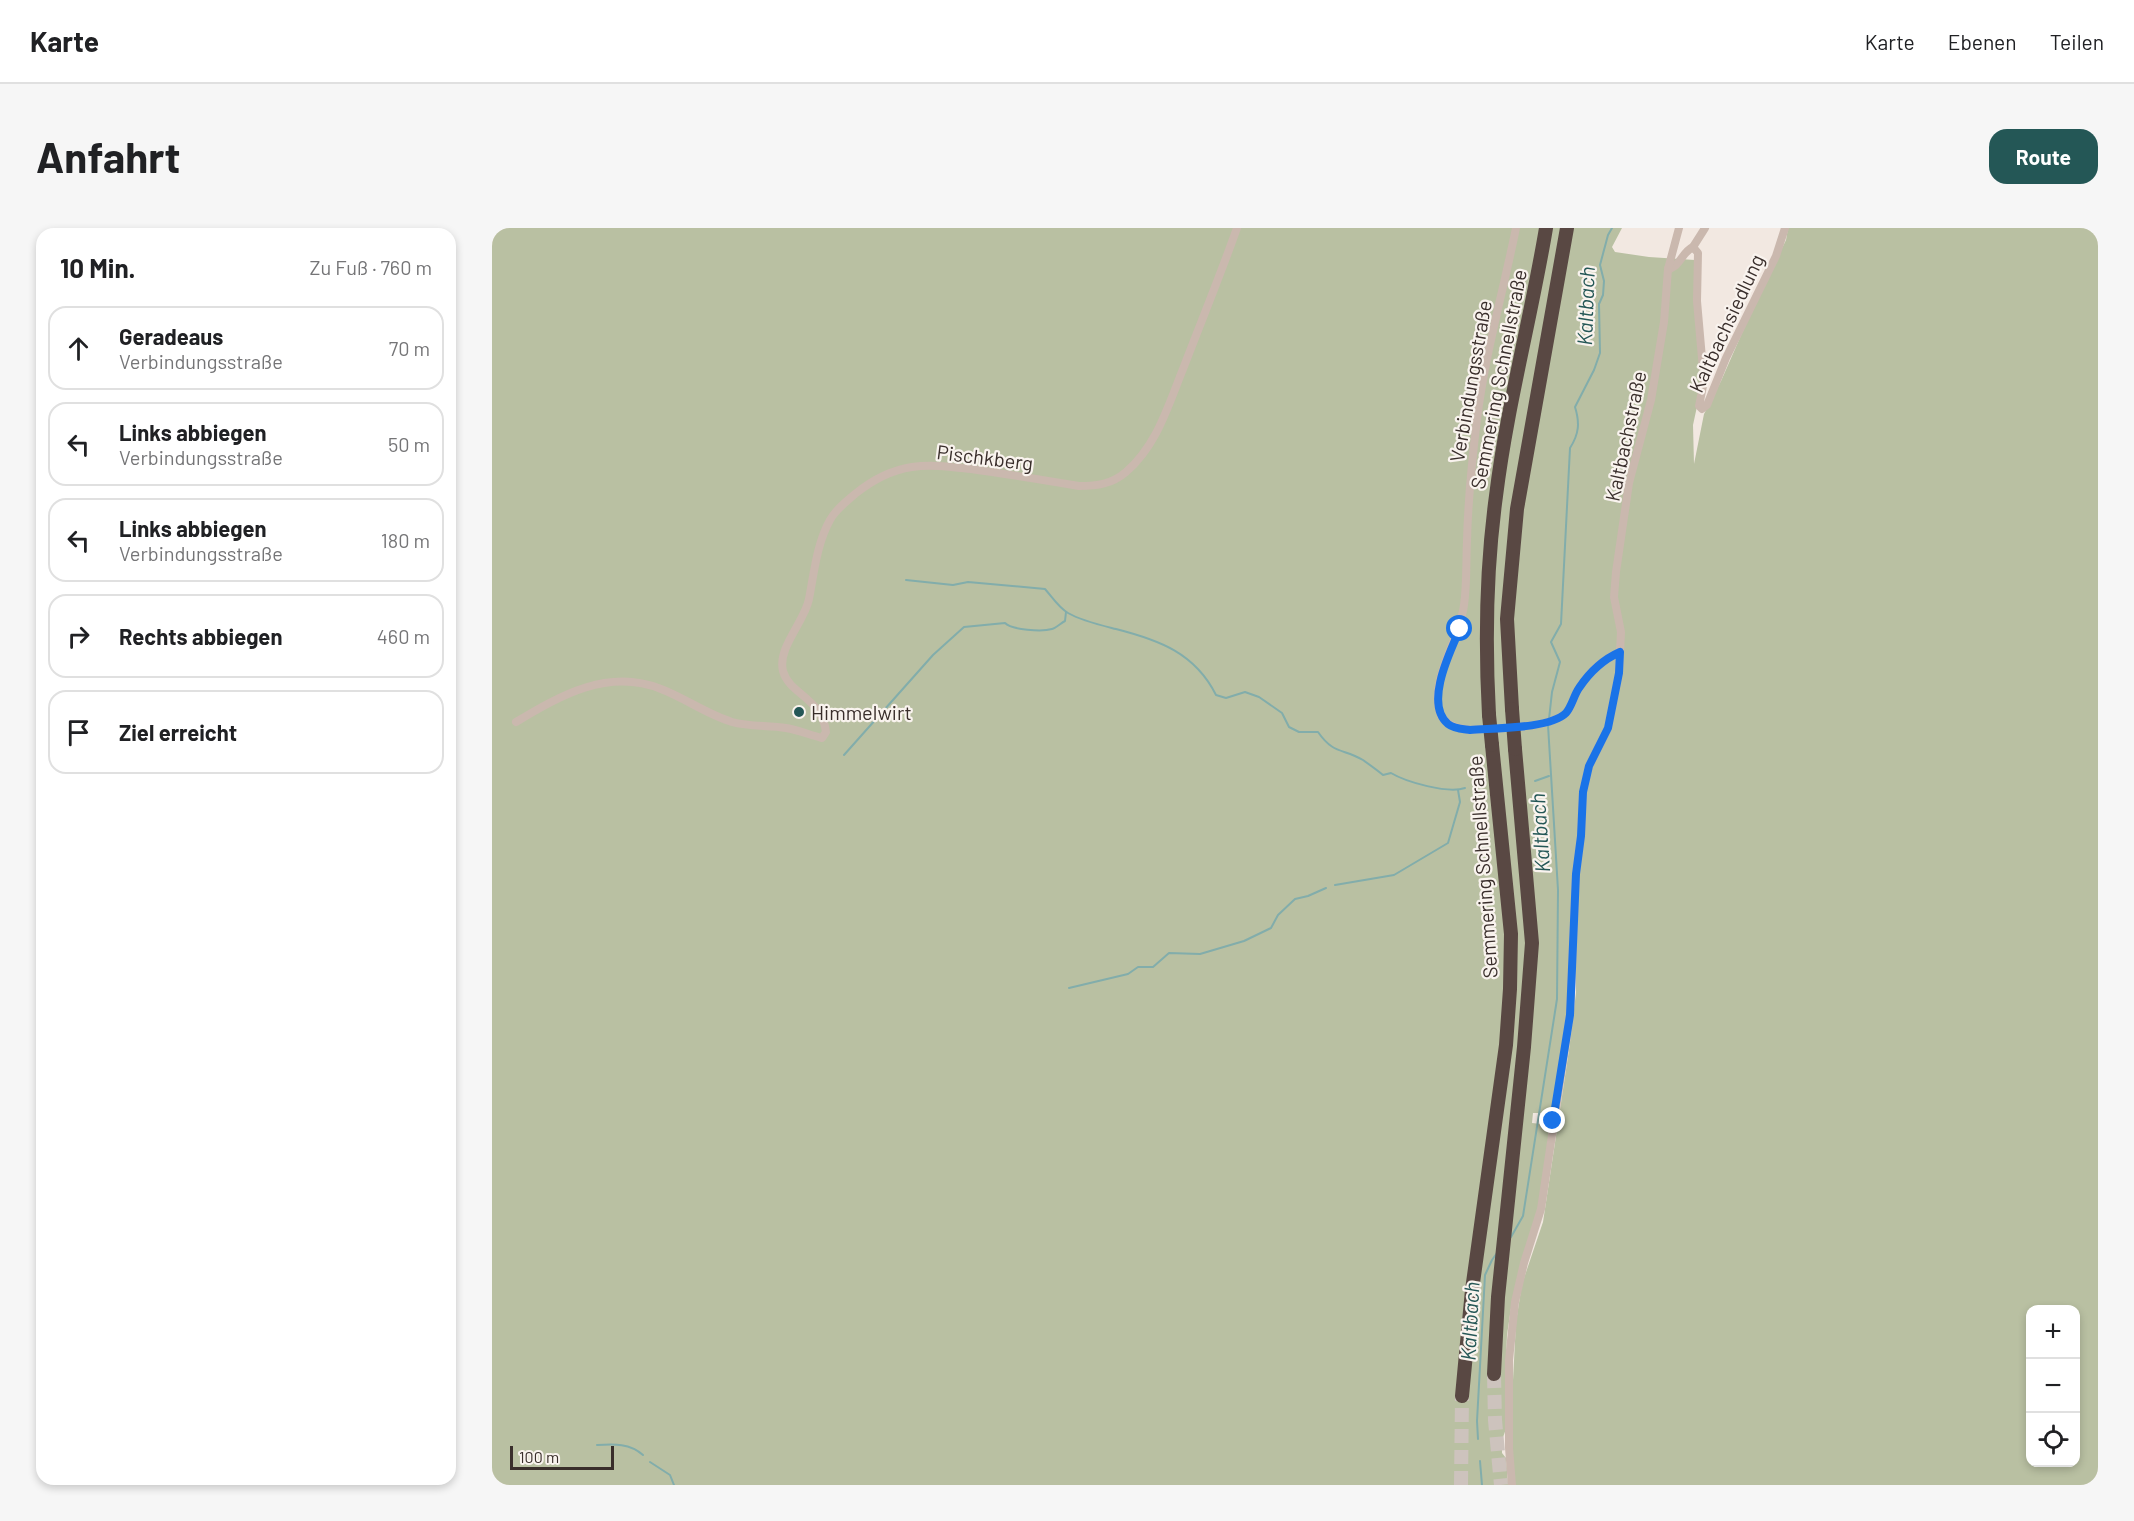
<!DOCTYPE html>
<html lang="de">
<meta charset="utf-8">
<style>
:root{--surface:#fff;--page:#f6f6f6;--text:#202124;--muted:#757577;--line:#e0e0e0;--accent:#245756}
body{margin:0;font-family:Barlow,sans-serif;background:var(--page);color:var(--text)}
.controls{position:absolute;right:18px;bottom:18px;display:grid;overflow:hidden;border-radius:12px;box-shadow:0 3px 9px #0003}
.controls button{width:54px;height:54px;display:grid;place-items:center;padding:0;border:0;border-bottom:2px solid var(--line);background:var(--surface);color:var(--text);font:30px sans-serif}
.scale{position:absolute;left:18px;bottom:15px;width:104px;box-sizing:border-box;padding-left:6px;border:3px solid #392e2b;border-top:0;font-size:16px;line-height:21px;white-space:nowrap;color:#392e2b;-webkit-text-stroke:4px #f9f3ee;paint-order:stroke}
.stop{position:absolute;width:18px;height:18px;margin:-14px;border:4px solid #1a73e8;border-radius:50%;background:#fff}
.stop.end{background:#1a73e8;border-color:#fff;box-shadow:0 2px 6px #0008}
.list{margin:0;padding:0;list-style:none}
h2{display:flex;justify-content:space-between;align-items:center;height:78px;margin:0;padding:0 24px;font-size:26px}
h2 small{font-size:20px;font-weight:400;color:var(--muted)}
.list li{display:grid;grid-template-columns:39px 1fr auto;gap:18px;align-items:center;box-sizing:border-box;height:84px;margin:0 12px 12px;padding:0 12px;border:2px solid var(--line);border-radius:18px}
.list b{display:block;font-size:22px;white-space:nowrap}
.list p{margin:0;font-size:20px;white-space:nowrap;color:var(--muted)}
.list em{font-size:20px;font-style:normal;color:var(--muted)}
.icon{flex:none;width:33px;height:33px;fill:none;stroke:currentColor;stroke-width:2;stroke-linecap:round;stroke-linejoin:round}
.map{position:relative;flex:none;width:1606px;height:1257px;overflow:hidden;border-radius:18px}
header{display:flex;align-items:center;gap:36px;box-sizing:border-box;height:84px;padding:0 30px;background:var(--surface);border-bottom:2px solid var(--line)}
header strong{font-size:28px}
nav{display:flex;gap:33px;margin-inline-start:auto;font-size:21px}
.intro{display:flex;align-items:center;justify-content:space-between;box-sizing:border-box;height:144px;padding:0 36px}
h1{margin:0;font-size:42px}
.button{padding:15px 27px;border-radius:18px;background:var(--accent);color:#fff;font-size:21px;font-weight:700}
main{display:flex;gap:36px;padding:0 36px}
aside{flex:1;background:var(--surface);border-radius:18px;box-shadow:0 3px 9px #0003}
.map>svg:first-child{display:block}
</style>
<header>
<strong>Karte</strong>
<nav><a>Karte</a><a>Ebenen</a><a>Teilen</a></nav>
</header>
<div class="intro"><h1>Anfahrt</h1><a class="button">Route</a></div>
<main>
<aside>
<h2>10 Min.<small>Zu Fuß · 760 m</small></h2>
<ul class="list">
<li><svg class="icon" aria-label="ahead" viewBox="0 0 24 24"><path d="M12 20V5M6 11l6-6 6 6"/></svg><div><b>Geradeaus</b><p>Verbindungsstraße</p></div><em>70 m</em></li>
<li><svg class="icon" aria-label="left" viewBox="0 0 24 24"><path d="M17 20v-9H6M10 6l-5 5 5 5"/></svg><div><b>Links abbiegen</b><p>Verbindungsstraße</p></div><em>50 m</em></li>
<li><svg class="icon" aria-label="left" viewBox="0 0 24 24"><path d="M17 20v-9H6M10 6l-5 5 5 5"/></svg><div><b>Links abbiegen</b><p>Verbindungsstraße</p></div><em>180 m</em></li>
<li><svg class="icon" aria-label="right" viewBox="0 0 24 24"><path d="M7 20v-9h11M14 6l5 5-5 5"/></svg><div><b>Rechts abbiegen</b></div><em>460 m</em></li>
<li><svg class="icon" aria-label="arrive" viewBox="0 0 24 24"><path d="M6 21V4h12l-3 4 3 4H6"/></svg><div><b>Ziel erreicht</b></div></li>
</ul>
</aside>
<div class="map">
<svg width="1606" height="1257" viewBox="0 0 1606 1257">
<rect width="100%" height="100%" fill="#f2e8e1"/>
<!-- green -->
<path fill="#b9c0a2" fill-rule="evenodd" d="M0 0H1130L1120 19 1123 24 1157 29 1203 32 1209 160 1201 197 1202 236 1212 186 1229 153 1261 80 1294 12 1296 0H1606V1257H1023L1021 1236V1152L1024 1094 1030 1056 1051 994 1077 822 1084 765V715L1071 815 1060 880 1055 885H1041L1040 895 1049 896 1056 901 1057 913 1049 968 1019 1080 1015 1107 1013 1155 1014 1201 1010 1212V1225L1014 1230 1016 1257H0ZM1538 1082H1584V1234H1538Z"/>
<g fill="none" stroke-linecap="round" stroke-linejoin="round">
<!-- stream -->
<g stroke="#82adab" stroke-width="2">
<path d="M414 352 461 357 476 354 553 361C560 369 567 380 576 385 590 393 608 397 624 401 667 412 703 425 724 467L734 470 753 464 767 469 790 485 797 499 807 504H826C842 527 851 520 871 532 878 537 885 542 891 547L899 545C914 554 956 566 973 560"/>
<path d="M1057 491 1060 464 1068 434 1059 414 1069 396 1078 220C1087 206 1088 195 1083 179L1102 142 1108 125 1107 76 1111 67 1112 53 1108 37 1116 7 1120 0"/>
<path d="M352 527 441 427 472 399 513 395C520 402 550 404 560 401 564 400 569 395 573 393L574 384"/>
<polyline points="1043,553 1057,548"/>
<polyline points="843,657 902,647 956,615 968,574 966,562"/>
<polyline points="577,760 636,746 646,739 661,739 677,725 708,726 752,713 779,700 786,687 803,671 816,668 834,660"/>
<polyline points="1019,1009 1031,988 1065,771 1066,662 1056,497"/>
<polyline points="986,1211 985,1193 993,1047 1000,1032 1005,1025"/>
<path d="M105 1217C122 1216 138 1215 151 1227"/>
<polyline points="988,1233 990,1257"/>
<polyline points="158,1234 178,1247 182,1257"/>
</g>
<!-- highway-tunnel -->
<g stroke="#cdc3bd" stroke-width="14" stroke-dasharray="14 7" stroke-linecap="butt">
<polyline points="1002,1146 1003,1192 1009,1257"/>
<polyline points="969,1257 970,1168"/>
</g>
<!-- street -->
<g stroke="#cab8ae" stroke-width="8">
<path d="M1024 0C1011 64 993 127 985 191 980 232 976 272 975 313 974 334 975 356 972 377 968 410 939 449 947 482 951 497 964 500 978 502 1001 500 1058 501 1074 485 1080 479 1082 467 1087 460 1097 445 1111 431 1128 424"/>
<polyline points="1201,19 1213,0"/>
<path d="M1176 41C1188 39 1190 24 1201 19L1206 25 1205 73 1212 153 1207 178 1210 181 1215 177 1234 130 1284 28 1293 0"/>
<path d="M24 494C69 467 116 440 169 461 193 470 214 486 240 494 257 499 277 497 294 500 306 502 318 507 330 510L334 504C330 470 297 466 291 443 285 420 313 393 317 371 322 345 325 315 338 292 343 282 355 273 363 266 379 253 400 242 420 239 440 236 460 239 479 241 515 246 551 252 587 258 605 258 620 256 634 244 665 217 676 178 691 141 709 94 728 48 745 0"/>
<polyline points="1020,1257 1017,1220 1017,1132 1023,1074 1032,1035 1049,981 1078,787 1084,646 1089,608 1091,564 1097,538 1116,500 1127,445 1129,404 1122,369 1124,344 1137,255 1159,172 1172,94 1176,41 1187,0"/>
</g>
<!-- highway -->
<g stroke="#594843" stroke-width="14">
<polyline points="1020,481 1015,391 1025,281 1075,0"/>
<path d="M997 487C993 414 994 341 1004 268 1015 178 1039 90 1054 0"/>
<polyline points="1002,1146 1006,1069 1032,819 1040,715 1023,521"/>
<polyline points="970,1168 980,1062 1014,817 1018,761 1019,706 1000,517"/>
</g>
<!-- highway-bridge -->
<g stroke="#594843" stroke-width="14">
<polyline points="1020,481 1023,521"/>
<polyline points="997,487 1000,517"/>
</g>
</g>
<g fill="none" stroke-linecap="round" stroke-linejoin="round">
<!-- route -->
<path stroke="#1a73e8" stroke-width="8" d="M968 401C958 424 932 476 956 496 962 501 971 501 978 502 1001 500 1058 501 1074 485 1080 478 1082 467 1087 460 1097 445 1112 431 1128 424L1127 445 1116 500 1097 538 1091 564 1089 608 1084 646 1078 787 1061 893"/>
</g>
<!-- markers -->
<circle fill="#245756" stroke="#f9f3ee" stroke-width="2" cx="307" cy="484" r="6"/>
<g text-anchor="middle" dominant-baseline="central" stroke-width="4.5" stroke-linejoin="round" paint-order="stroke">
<!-- street labels -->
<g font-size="20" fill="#392e2b" stroke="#f9f3ee">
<text transform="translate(1234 95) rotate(-65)">Kaltbachsiedlung</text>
<text transform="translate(1006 151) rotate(-79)">Semmering Schnellstraße</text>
<text transform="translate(978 153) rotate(-80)">Verbindungsstraße</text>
<text transform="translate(1133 208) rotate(-78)">Kaltbachstraße</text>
<text transform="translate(493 229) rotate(7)">Pischkberg</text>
<text transform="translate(990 639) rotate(-94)">Semmering Schnellstraße</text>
</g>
<!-- poi labels -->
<g font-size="20" fill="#392e2b" stroke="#f9f3ee" text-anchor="start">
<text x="319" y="484">Himmelwirt</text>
</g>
<!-- water labels -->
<g font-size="21" font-style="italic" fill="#245756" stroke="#f9f3ee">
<text transform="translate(1093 78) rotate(-88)">Kaltbach</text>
<text transform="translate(1047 605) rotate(-94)">Kaltbach</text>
<text transform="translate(977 1093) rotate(-87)">Kaltbach</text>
</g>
</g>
</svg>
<div class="controls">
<button>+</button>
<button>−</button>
<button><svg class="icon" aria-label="locate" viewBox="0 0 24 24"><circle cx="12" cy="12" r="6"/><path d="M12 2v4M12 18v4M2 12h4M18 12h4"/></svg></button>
</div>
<div class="scale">100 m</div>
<div class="stop" style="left:968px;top:401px"></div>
<div class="stop end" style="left:1061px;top:893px"></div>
</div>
</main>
